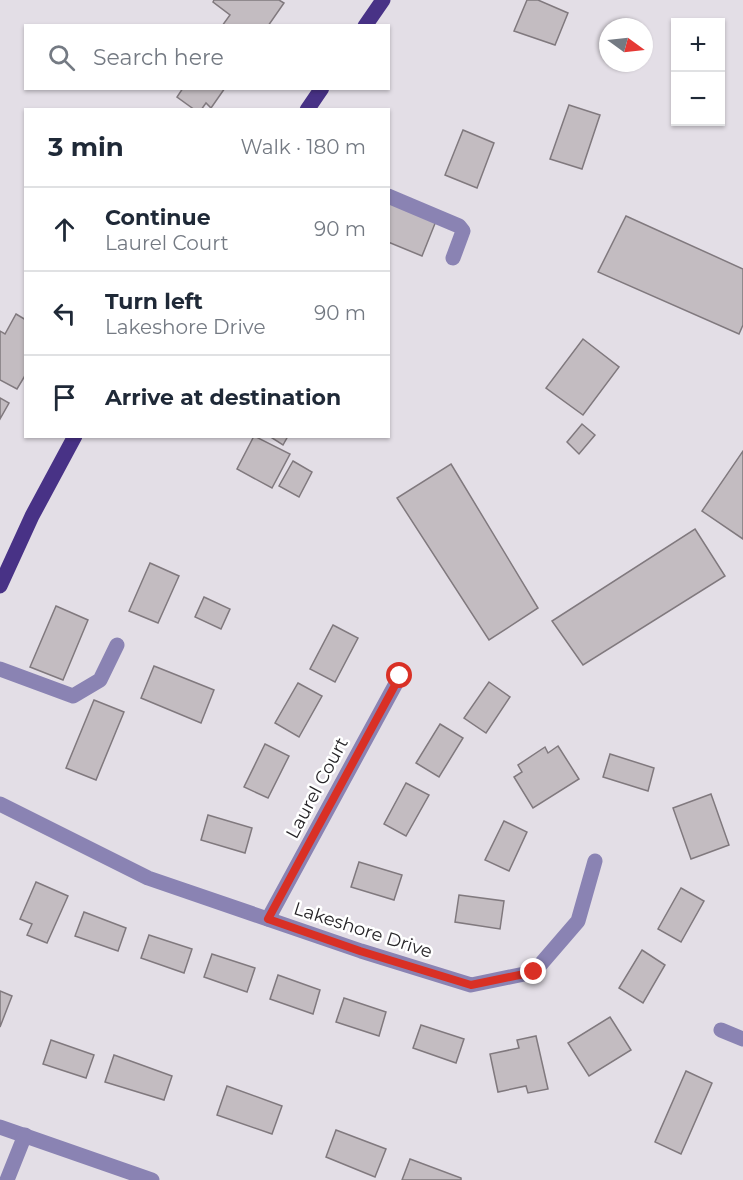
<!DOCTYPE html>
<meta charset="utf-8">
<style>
:root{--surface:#fff;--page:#f6f6f7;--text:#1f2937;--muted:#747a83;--line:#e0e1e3}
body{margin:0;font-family:Montserrat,sans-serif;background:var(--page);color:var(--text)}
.controls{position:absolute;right:18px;top:18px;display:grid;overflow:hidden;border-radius:0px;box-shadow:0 2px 4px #0004}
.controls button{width:54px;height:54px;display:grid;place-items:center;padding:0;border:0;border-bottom:2px solid var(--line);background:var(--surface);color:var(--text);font:30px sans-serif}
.compass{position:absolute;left:599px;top:18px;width:54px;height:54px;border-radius:50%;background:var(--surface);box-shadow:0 2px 4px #0004;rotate:105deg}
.stop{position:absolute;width:18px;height:18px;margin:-14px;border:4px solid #d93025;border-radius:50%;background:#fff}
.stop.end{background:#d93025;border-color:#fff;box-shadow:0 2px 6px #0008}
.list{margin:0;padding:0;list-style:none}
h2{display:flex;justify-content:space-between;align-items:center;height:78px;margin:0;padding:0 24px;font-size:26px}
h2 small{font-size:20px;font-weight:400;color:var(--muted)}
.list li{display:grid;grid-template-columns:39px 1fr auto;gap:18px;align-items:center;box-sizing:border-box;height:84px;padding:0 24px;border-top:2px solid var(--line)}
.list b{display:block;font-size:22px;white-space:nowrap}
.list p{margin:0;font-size:20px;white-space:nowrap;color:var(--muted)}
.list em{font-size:20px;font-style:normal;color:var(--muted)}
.icon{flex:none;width:33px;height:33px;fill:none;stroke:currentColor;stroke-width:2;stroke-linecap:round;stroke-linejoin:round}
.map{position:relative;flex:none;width:743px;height:1180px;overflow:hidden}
.search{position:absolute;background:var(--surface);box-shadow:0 2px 4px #0004;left:24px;top:24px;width:366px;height:66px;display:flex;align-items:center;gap:15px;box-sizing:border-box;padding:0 21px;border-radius:0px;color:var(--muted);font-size:22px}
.panel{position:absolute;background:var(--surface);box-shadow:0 2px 4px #0004;left:24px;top:108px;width:366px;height:330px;border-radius:0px}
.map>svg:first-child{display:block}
</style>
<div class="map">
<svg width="743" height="1180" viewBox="0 0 743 1180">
<rect width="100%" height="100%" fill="#e3dee6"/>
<!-- building -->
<g fill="#c3bcc1" stroke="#80797e" stroke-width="1.5">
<polygon points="214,0 279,0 284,3 268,26 222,26 230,15 213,2"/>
<polygon points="527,0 538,0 568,13 555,45 514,31"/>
<polygon points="183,88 225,88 211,108 206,103 201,110 195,110 177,97"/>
<polygon points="569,105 600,115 582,169 550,159"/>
<polygon points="463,130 494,143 477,188 445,175"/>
<polygon points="388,201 436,221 422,256 388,242"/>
<polygon points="626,216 743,269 743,325 739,334 598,272"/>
<polygon points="16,314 26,320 26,374 17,389 0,380 0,331 5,334"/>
<polygon points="583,339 619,367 583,415 546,388"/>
<polygon points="0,398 9,403 0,419"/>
<polygon points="582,424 595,435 579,454 567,442"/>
<polygon points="254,436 290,454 272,488 237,469"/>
<polygon points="269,436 288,436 283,445"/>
<polygon points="743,451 743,539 702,511"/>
<polygon points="293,461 312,472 299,497 279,486"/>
<polygon points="451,464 538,608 489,640 397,498"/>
<polygon points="695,529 725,576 583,665 552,621"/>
<polygon points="150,563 179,576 158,623 129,611"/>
<polygon points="204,597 230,609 221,629 195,617"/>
<polygon points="56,606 88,620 63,680 30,667"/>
<polygon points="333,625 358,638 335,682 310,669"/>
<polygon points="154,666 214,690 201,723 141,698"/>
<polygon points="489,682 510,697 486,733 464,718"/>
<polygon points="298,683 322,696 299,737 275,723"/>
<polygon points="94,700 124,712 96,780 66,768"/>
<polygon points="440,724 463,738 439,777 416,763"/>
<polygon points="265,744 289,756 268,798 244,787"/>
<polygon points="558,746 579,779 533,808 514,777 522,772 518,765 545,747 548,753"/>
<polygon points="610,754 654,768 648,791 603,777"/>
<polygon points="406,783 429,795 406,836 384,824"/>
<polygon points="711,794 729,845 691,859 673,808"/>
<polygon points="208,815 252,828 245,853 201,840"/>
<polygon points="504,821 527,832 509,871 485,860"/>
<polygon points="359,862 402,875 394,900 351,887"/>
<polygon points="36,882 68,896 47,943 27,935 32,924 20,919"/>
<polygon points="681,888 704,901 681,942 658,929"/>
<polygon points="459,895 504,901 500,929 455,922"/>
<polygon points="84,912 126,928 118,951 75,936"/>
<polygon points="149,935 192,949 184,973 141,958"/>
<polygon points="642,950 665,965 643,1003 619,988"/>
<polygon points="212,954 255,968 247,992 204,977"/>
<polygon points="278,975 320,990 313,1014 270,999"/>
<polygon points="0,991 12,996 0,1027"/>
<polygon points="344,998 386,1012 379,1036 336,1022"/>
<polygon points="610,1017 631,1050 589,1076 568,1043"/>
<polygon points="421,1025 464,1039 456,1063 413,1048"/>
<polygon points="536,1036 548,1089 528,1093 526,1086 498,1092 490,1054 519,1048 517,1040"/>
<polygon points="51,1040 94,1055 86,1078 43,1064"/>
<polygon points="114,1055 172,1076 164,1100 105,1082"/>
<polygon points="686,1071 712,1083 681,1154 655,1142"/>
<polygon points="227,1086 282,1106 272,1134 217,1115"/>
<polygon points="336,1130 386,1149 375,1177 326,1157"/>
<polygon points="410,1159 461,1178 461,1180 402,1180"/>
</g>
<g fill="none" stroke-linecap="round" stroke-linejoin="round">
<!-- minor -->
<g stroke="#8a83b3" stroke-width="15">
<polyline points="388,196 459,226 463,231 453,258"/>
<polyline points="0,669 73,696 100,680 117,645"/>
<polyline points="0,804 148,878 361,951 471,985 534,972 578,921 595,861"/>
<polyline points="268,919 400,676"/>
<polyline points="721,1030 743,1039"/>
<polyline points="0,1127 152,1180"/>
<polyline points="7,1180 25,1135"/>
</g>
<!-- major -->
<g stroke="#483286" stroke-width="15">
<polyline points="365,26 383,0"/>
<polyline points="307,110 322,88"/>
<polyline points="0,586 32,516 75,436"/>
</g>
</g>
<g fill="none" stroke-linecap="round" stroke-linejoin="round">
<!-- route -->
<polyline stroke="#d93025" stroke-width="8" points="400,676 268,919 360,951 471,985 534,972"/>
</g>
<g text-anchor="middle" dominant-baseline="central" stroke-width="5" stroke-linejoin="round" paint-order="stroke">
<!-- street labels -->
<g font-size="18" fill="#262427" stroke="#fff">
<text transform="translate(317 788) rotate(-62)">Laurel Court</text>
<text transform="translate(363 930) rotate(18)">Lakeshore Drive</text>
</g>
</g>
</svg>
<div class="controls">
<button>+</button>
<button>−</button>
</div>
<svg class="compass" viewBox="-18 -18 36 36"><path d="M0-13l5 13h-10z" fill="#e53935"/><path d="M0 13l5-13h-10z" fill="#747a83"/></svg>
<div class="stop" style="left:400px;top:676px"></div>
<div class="stop end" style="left:534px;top:972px"></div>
<div class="search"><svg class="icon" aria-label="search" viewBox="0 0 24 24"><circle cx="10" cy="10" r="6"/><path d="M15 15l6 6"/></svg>Search here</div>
<section class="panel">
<h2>3 min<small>Walk · 180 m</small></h2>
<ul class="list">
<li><svg class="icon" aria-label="ahead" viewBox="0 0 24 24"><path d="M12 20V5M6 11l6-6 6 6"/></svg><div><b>Continue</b><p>Laurel Court</p></div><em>90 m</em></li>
<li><svg class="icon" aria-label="left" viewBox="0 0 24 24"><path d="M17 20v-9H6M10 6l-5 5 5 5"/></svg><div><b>Turn left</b><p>Lakeshore Drive</p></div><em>90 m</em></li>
<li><svg class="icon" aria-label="arrive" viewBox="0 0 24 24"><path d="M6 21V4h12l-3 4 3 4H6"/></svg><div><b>Arrive at destination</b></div></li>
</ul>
</section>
</div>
